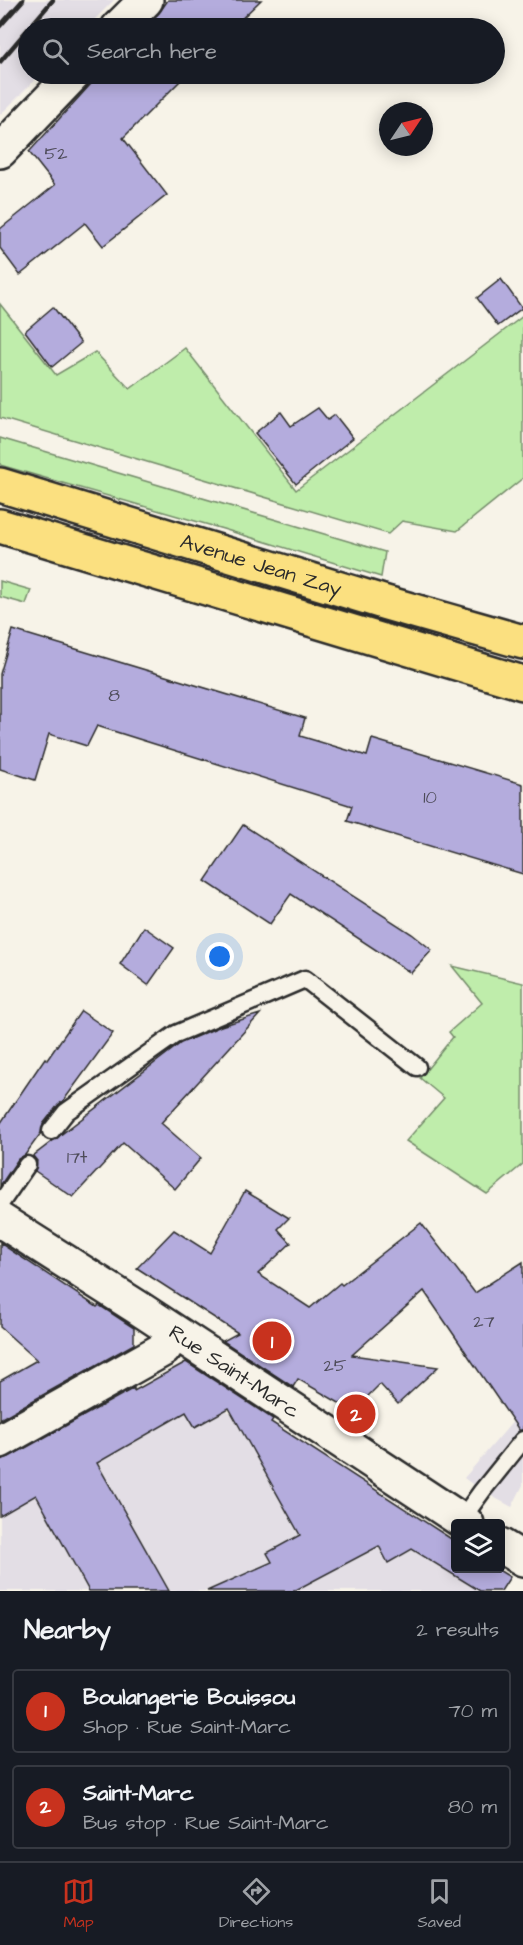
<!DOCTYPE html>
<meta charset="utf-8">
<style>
:root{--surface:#171b24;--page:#242831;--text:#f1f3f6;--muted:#9ea1a6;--line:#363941;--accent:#c8321e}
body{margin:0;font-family:"Architects Daughter",sans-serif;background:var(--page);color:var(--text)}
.controls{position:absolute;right:18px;bottom:18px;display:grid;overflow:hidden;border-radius:6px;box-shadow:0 3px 15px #0003}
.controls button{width:54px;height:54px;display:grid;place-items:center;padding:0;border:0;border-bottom:2px solid var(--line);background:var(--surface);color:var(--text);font:30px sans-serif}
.compass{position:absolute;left:379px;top:102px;width:54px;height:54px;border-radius:50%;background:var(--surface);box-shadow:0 3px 15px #0003;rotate:55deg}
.you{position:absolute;left:220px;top:957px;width:21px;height:21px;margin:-15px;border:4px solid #fff;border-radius:50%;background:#1a73e8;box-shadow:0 0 0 9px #1a73e833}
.badge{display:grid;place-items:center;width:39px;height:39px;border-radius:50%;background:var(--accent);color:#fff;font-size:20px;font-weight:700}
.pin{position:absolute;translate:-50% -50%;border:3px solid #fff;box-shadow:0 2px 6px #0006}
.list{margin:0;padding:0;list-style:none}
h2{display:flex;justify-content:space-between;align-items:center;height:78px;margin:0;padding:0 24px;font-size:26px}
h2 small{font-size:20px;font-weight:400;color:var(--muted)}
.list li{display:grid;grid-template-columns:39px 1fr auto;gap:18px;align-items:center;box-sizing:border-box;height:84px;margin:0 12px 12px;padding:0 12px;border:2px solid var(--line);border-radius:6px}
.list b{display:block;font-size:22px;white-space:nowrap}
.list p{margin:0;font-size:20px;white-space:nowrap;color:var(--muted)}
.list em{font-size:20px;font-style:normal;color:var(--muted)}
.icon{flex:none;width:33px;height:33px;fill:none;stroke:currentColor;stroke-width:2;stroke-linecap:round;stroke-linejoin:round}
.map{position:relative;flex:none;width:523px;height:1591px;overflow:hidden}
.search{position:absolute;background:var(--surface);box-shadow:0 3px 15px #0003;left:18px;right:18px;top:18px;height:66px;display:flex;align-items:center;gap:15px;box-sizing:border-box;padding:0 21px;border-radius:33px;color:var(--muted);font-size:22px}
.sheet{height:270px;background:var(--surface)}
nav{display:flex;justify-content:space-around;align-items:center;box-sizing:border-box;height:84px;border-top:2px solid var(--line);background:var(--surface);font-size:16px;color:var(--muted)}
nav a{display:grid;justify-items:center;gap:3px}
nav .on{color:var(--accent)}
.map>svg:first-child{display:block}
</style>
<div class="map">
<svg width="523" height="1591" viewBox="0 0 523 1591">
<rect width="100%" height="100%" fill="#f7f3e8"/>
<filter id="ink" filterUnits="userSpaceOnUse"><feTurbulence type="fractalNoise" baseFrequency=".0167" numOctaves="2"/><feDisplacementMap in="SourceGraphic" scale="12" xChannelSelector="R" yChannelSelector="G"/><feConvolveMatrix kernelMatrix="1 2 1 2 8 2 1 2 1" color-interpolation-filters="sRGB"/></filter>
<g filter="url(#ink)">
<!-- built -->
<g fill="#e3dee5">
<polygon points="0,0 114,0 86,28 28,28 28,74 41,74 0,115"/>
<polygon points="187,1383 456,1568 490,1591 0,1591 0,1488"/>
<polygon points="523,1410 523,1485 512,1507 482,1491 464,1478"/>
</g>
<!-- green -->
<g fill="#bfedab" stroke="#758c6b" stroke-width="1.5">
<polygon points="0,304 56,375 95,352 130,389 185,348 296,490 523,316 523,478 457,531 402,521 388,534 0,418"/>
<polygon points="0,438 385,552 381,577 223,529 0,465"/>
<polygon points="0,581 31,590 26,604 0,597"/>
<polygon points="452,966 523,983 523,1164 487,1194 406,1141 444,1098 420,1078 453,1037 449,1032 482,1003"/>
</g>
<!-- building -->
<g fill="#b4acdd" stroke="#2b2b2b" stroke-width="1.5">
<polygon points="168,0 261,0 232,28 144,28 159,13"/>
<polygon points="100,74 187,74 123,138 167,195 103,246 85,223 20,275 0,248 0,229 55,185 29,152"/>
<polygon points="501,279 522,308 498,326 477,298"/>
<polygon points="53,307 81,343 52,367 25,331"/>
<polygon points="318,408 328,420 335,415 353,438 296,484 255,433 281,412 291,426"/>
<polygon points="13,630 305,718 300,736 367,756 372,739 523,784 523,874 347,821 352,806 97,726 87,746 49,734 35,780 0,769 0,674"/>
<polygon points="243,825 412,934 432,950 411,973 291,894 270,924 205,881"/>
<polygon points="144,927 174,948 148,985 120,964"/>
<polygon points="81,1011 113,1033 64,1100 58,1105 43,1124 41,1133 25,1155 18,1159 0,1186 0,1124 45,1058 47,1060"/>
<polygon points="260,1014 161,1123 201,1158 175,1189 123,1143 73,1197 35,1171 37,1161 33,1156 181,1043 221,1026"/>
<polygon points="245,1191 289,1218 278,1229 291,1243 258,1274 310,1308 340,1283 342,1285 421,1223 475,1293 523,1262 523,1430 519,1430 424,1291 352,1355 438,1367 398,1404 380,1384 353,1411 298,1379 293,1387 223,1341 238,1333 137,1268 174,1230 210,1253"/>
<polygon points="0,1243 97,1307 99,1305 134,1328 134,1344 0,1419 0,1381 37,1360 0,1327"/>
<polygon points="186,1362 273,1419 271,1422 456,1542 456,1569 497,1569 510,1577 501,1591 480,1591 412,1549 388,1563 379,1546 294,1591 207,1591 272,1562 267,1553 300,1535 229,1408 195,1427 186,1412 97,1463 169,1591 89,1591 36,1495 0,1516 0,1460 9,1457 134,1388 134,1391"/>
</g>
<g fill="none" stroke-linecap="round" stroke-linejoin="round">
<defs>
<g id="service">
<polyline points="51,1131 66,1112 176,1034 305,979 417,1067"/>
<polyline points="0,1204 27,1165"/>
<polyline points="461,1520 482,1491 523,1440"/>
</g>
<g id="minor">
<polyline points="118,28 146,0"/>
<polyline points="0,151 74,74"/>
<polyline points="0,1441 164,1349 175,1333"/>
</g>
<g id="tertiary">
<path id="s1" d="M0 1220 137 1307 467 1524"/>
<polyline points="500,1545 523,1559"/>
</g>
<g id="primary">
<path id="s2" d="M0 485 386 603 523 642"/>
<polyline points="0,526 523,683"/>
</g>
</defs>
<!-- service casing -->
<use href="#service" stroke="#2b2b2b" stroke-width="21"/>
<!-- minor casing -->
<use href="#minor" stroke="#2b2b2b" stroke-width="38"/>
<!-- tertiary casing -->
<use href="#tertiary" stroke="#2b2b2b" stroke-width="38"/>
<!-- primary casing -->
<use href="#primary" stroke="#2b2b2b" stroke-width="38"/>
<!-- service -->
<use href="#service" stroke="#f7f3e8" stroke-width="16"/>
<!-- minor -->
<use href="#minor" stroke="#f7f3e8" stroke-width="33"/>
<!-- tertiary -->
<use href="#tertiary" stroke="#f7f3e8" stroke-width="33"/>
<!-- primary -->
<use href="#primary" stroke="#fbe080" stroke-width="33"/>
<!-- rail -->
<g stroke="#2b2b2b" stroke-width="4.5">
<polyline points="0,26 23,0"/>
<polyline points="29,28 53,0"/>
<polyline points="0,62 28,29"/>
</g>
</g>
</g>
<g text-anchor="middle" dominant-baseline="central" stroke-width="5" stroke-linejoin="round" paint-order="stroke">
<!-- number labels -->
<g font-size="18" fill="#4d4b58">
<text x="56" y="153">52</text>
<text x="114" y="695">8</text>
<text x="430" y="797">10</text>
<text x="77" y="1157">17t</text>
<text x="484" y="1321">27</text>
<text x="335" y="1365">25</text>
</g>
<!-- street labels -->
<g font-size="21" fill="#2b2b2b" stroke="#f7f3e8">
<text stroke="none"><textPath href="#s2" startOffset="273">Avenue Jean Zay</textPath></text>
<text stroke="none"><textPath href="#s1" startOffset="279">Rue Saint-Marc</textPath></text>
</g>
</g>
</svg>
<div class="controls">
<button><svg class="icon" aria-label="layers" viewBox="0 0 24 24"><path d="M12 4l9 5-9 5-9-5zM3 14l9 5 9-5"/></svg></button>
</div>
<svg class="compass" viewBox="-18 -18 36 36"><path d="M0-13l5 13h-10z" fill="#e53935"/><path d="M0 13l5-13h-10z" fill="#9ea1a6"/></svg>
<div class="you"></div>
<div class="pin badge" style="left:272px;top:1341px">1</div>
<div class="pin badge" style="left:356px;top:1414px">2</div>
<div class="search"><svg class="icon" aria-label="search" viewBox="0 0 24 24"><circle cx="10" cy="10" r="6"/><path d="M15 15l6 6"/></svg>Search here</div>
</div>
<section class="sheet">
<h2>Nearby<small>2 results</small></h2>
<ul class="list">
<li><span class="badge">1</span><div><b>Boulangerie Bouissou</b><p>Shop · Rue Saint-Marc</p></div><em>70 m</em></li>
<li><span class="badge">2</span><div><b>Saint-Marc</b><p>Bus stop · Rue Saint-Marc</p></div><em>80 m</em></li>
</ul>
</section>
<nav>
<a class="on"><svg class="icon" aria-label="map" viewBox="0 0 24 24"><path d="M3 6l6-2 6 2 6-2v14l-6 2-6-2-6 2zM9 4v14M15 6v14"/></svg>Map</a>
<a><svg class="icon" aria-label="directions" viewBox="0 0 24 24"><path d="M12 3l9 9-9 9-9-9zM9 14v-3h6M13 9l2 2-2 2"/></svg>Directions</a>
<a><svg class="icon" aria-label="saved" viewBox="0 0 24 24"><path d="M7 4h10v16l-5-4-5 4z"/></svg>Saved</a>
</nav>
